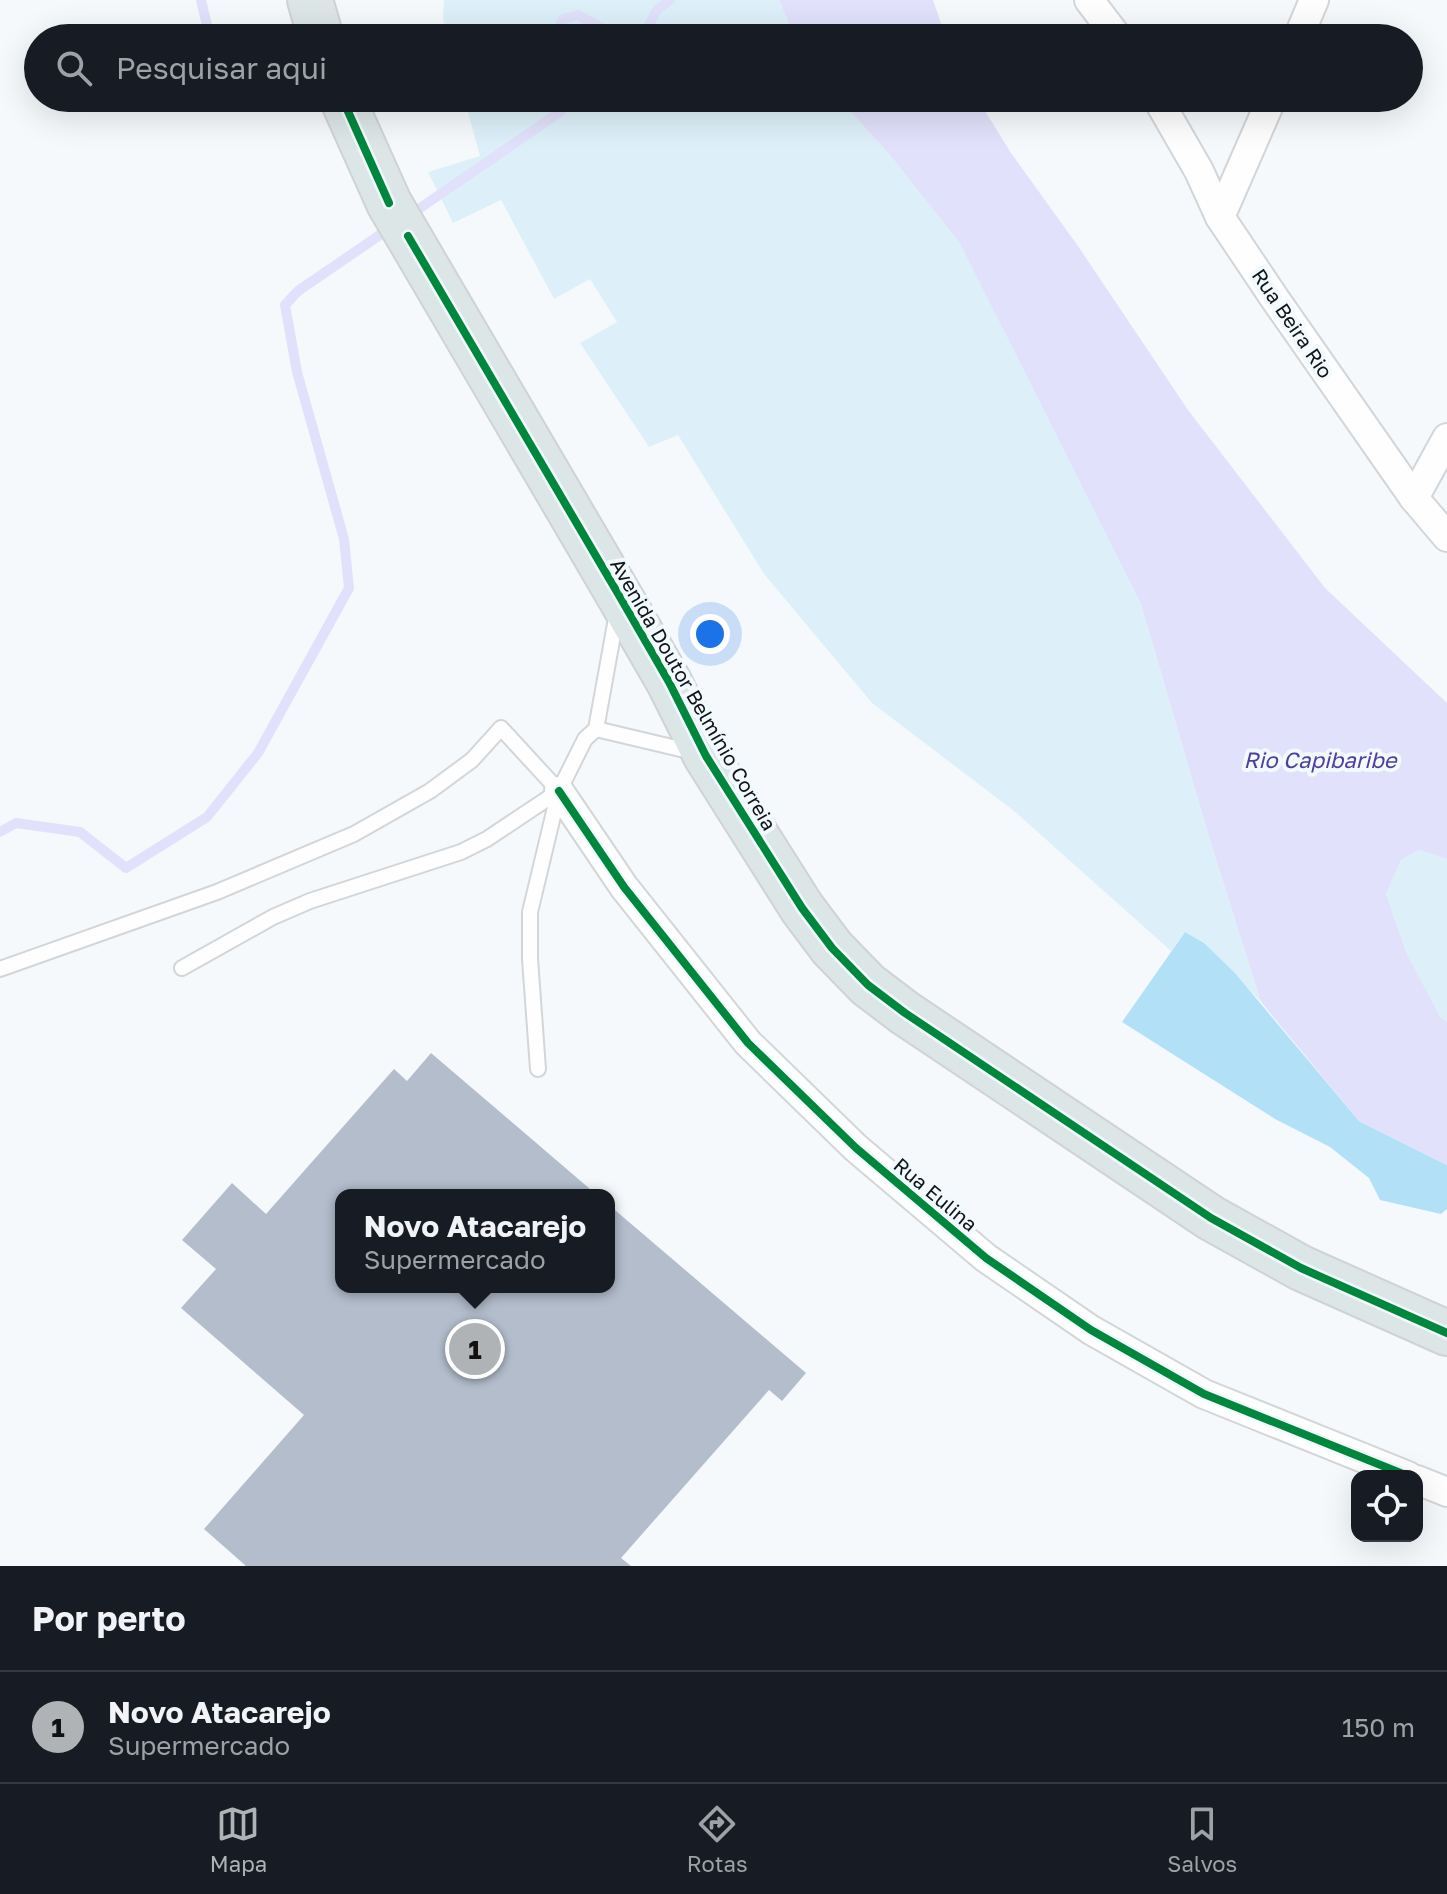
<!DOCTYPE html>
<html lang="pt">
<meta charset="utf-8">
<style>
:root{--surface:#171b24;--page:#20242c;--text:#f1f3f6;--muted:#9ea1a6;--line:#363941;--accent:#afb3b6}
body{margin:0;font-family:"Golos Text",sans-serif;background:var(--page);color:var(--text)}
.controls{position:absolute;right:24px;bottom:24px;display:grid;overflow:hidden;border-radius:16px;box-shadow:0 8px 32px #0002}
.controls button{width:72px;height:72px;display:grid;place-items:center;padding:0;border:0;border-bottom:2px solid var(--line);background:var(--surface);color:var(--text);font:40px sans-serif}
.you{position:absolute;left:710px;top:634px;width:28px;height:28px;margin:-20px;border:6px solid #fff;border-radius:50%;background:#1a73e8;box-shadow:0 0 0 12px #1a73e833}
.badge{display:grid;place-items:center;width:52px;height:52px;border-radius:50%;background:var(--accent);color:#111;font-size:26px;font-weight:700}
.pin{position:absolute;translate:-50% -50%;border:4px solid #fff;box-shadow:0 2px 8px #0006}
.popup{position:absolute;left:335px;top:1189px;width:280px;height:104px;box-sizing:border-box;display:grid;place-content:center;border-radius:16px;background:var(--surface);filter:drop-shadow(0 2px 6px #0005);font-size:26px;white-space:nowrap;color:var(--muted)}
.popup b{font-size:30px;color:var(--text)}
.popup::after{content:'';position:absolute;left:50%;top:100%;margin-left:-16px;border:16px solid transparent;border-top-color:var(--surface)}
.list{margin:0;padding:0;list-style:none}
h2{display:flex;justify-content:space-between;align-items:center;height:104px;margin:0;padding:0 32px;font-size:34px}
h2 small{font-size:26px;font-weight:400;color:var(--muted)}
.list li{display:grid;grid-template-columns:52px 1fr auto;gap:24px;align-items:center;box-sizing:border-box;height:112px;padding:0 32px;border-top:2px solid var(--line)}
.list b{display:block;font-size:30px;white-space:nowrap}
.list p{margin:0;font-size:26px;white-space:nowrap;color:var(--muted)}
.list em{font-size:26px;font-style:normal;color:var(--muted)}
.icon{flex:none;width:44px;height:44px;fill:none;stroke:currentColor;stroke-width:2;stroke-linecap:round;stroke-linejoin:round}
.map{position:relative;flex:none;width:1447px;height:1566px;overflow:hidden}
.search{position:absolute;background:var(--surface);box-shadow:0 8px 32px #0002;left:24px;right:24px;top:24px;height:88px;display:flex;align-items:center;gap:20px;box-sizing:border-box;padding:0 28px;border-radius:44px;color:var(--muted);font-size:30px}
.sheet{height:216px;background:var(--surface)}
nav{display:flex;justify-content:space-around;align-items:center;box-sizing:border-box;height:112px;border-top:2px solid var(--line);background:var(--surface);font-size:22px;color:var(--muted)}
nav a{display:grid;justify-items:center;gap:4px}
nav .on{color:var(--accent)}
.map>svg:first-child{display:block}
</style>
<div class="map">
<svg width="1447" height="1566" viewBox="0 0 1447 1566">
<rect width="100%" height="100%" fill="#f6f9fb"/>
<!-- green -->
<g fill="#ddf0f9">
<polygon points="444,0 779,0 795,38 448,38 443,19"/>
<polygon points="464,98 838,98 889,154 959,242 1141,604 1209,837 1261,1002 1204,943 1185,932 1171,951 1014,811 872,703 764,574 678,435 649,447 580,343 617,322 590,279 554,299 501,200 453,223 428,172 480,156"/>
<polygon points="1419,850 1447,859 1447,1022 1441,1018 1407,954 1386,894 1401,860"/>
</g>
<!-- forest -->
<polygon fill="#b2e0f7" points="1185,932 1204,943 1234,972 1359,1121 1447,1165 1447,1209 1441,1214 1380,1200 1369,1178 1330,1147 1275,1119 1122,1022"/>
<!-- water -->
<g fill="#e1e1fb">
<polygon points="779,0 933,0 946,38 795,38"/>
<polygon points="838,98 977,98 1011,153 1078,246 1188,410 1325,588 1447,703 1447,859 1419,850 1401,860 1386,894 1407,954 1441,1018 1447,1022 1447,1165 1359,1121 1261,1002 1209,837 1141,604 959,242 889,154"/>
</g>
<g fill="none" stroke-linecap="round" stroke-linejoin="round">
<!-- stream -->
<g stroke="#e1e1fb" stroke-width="10">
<polyline points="201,0 210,38"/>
<polyline points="556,38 556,33 563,19 578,15 620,38"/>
<polyline points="642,38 657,10 670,0"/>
<polyline points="407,217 560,112 568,98"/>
<polyline points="0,832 16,823 80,832 126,868 207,817 258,753 349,588 344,539 297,372 285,305 298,291 390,228"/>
</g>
</g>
<!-- building -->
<polygon fill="#b3bdcc" points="431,1053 597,1195 341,1195 341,1287 609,1287 609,1205 806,1373 782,1401 769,1390 621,1558 631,1566 246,1566 204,1529 304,1415 181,1308 216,1269 182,1240 232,1183 266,1214 394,1069 407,1081"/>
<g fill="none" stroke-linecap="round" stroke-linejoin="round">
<defs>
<g id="service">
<polyline points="596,729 693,752"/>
<polyline points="182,968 273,917 310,901 461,852 487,839 559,791 530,912 530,959 538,1069"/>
<polyline points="0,969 217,892 354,834 430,791 472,760 501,728 559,791 585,739 596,729 617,613"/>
</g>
<g id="minor">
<polyline points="1089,0 1118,38"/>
<polyline points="1298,38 1314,0"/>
<polyline points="1157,98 1199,171 1220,217 1275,299 1414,498 1447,537"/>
<polyline points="1220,217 1272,98"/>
<polyline points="1414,498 1447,438"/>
<polyline points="559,791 624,887 748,1043 856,1148 986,1258 1091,1330 1204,1394 1408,1476"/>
<polyline points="1417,1480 1447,1492"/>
</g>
<g id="primary">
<polyline points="310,0 321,38"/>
<polyline points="342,98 389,203 620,597 669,682 706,756 802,908 832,948 868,985 905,1013 1211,1218 1301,1268 1447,1333"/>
</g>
</defs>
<!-- service casing -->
<use href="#service" stroke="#d2d6d9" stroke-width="18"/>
<!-- minor casing -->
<use href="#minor" stroke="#d2d6d9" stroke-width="32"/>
<!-- primary casing -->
<use href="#primary" stroke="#d0d2d4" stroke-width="48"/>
<!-- service -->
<use href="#service" stroke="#fefefe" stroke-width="14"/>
<!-- minor -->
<use href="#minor" stroke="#fefefe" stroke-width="28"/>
<!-- primary -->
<use href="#primary" stroke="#dde6e7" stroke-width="44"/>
<defs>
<g id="cycleway">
<polyline points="342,98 389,203"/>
<polyline points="408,236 620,597 669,682 706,756 802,908 832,948 868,985 905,1013 1211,1218 1301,1268 1447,1333"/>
<polyline points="559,791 624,887 748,1043 856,1148 986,1258 1091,1330 1204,1394 1408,1476"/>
</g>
</defs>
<!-- cycleway casing -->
<use href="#cycleway" stroke="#f3fafe" stroke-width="13"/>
<!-- cycleway -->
<use href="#cycleway" stroke="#00873e" stroke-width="8"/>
</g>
<g text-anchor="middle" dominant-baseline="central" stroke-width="8" stroke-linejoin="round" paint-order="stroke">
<!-- street labels -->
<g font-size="20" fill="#0e1418" stroke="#f3fafe">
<text transform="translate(1293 323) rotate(56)">Rua Beira Rio</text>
<text transform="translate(694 694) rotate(60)">Avenida Doutor Belmínio Correia</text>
<text transform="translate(936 1194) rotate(40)">Rua Eulina</text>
</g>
<!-- water labels -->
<g font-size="22" font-style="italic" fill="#503d9f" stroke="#f3fafe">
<text x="1320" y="759">Rio Capibaribe</text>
</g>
</g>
</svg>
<div class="controls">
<button><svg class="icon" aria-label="locate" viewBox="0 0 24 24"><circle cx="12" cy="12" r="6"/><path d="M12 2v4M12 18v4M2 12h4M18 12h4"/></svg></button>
</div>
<div class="you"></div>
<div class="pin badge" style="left:475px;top:1349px">1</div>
<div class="popup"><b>Novo Atacarejo</b>Supermercado</div>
<div class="search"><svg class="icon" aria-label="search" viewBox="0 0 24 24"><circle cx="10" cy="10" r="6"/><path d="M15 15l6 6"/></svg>Pesquisar aqui</div>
</div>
<section class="sheet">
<h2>Por perto<small></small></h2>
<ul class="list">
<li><span class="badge">1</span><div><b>Novo Atacarejo</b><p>Supermercado</p></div><em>150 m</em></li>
</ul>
</section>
<nav>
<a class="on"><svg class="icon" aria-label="map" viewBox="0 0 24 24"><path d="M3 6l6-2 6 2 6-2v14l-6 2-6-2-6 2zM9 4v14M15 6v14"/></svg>Mapa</a>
<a><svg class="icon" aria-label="directions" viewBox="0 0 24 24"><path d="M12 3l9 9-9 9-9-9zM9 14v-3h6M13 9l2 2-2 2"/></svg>Rotas</a>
<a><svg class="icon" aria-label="saved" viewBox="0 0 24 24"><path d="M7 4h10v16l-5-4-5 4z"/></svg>Salvos</a>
</nav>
